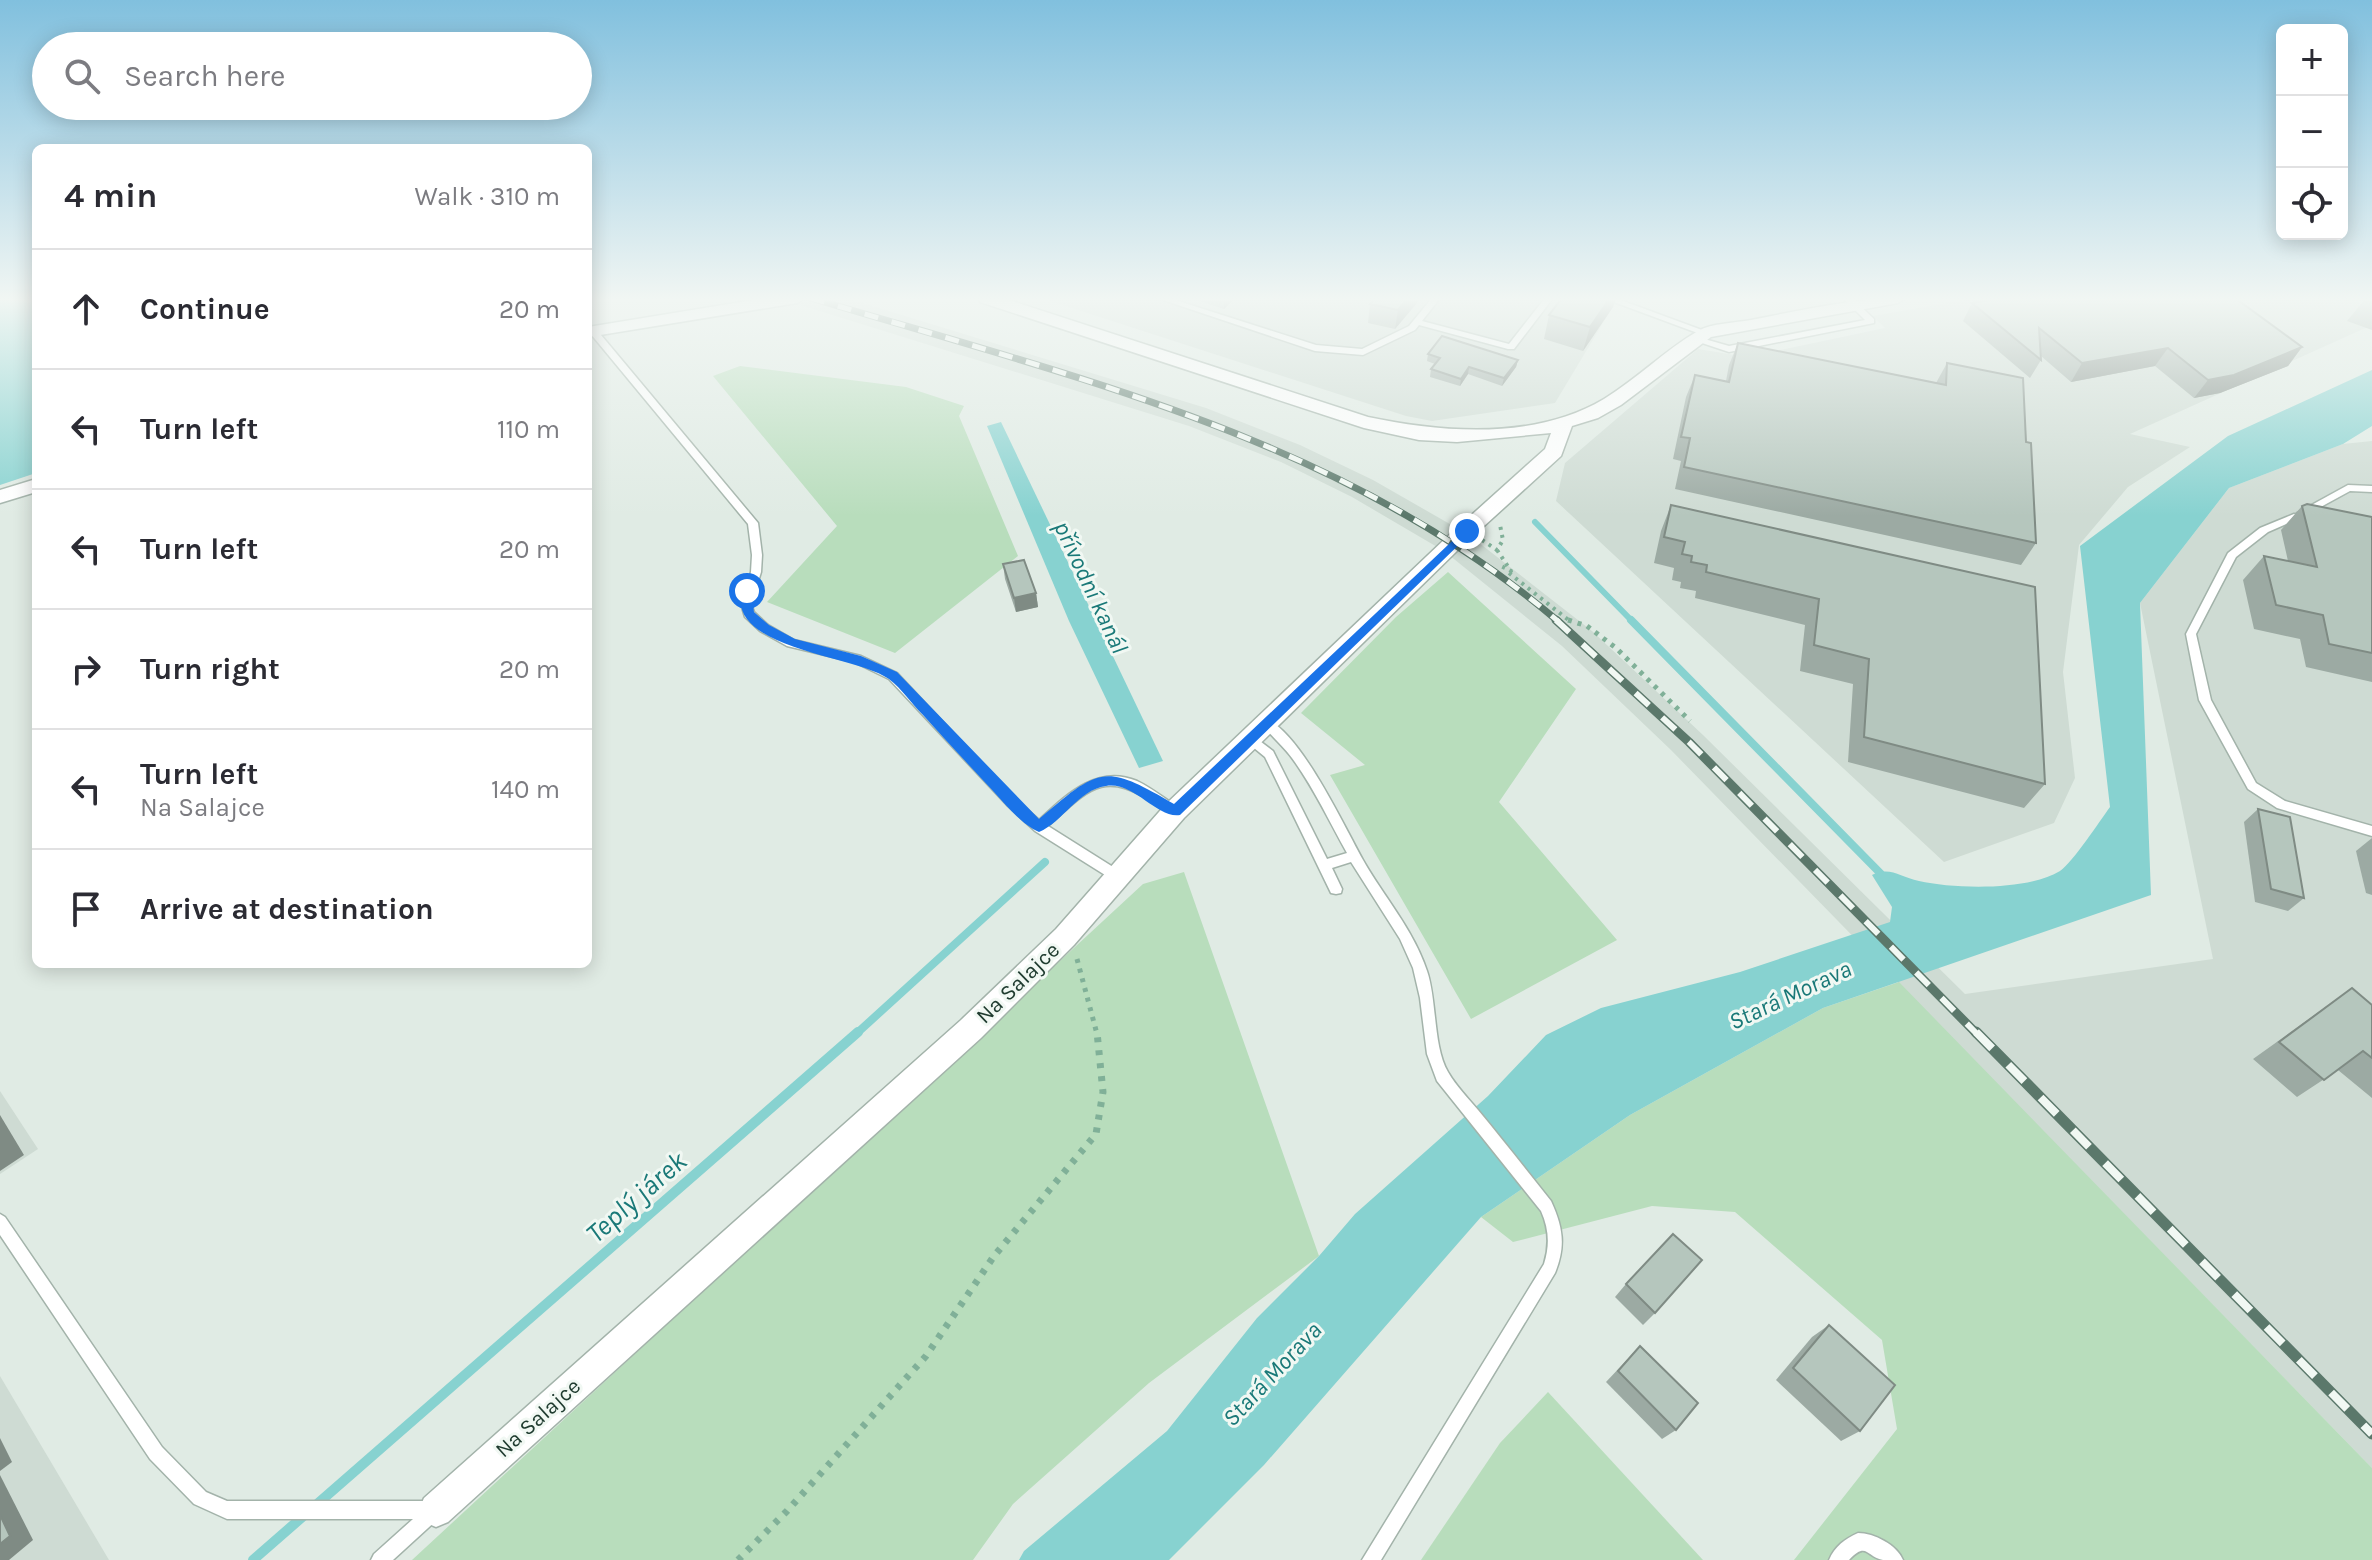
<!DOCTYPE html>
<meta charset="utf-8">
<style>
:root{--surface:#fff;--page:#f7f7f7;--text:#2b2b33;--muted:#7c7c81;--line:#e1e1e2}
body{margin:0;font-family:Karla,sans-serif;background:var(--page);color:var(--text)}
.controls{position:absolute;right:24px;top:24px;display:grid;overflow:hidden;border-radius:12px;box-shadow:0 4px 20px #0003}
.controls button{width:72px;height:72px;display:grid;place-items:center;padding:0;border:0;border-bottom:2px solid var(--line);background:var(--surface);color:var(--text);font:40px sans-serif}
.stop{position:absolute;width:24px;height:24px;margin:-18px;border:6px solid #1a73e8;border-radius:50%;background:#fff}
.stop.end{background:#1a73e8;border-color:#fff;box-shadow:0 2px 8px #0008}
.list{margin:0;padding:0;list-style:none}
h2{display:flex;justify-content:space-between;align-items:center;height:104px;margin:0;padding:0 32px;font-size:34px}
h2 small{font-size:26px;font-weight:400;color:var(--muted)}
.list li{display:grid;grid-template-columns:52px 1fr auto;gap:24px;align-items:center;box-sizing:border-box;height:120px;padding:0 32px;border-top:2px solid var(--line)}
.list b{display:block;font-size:30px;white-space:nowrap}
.list p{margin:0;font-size:26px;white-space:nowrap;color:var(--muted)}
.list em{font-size:26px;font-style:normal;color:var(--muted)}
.icon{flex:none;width:44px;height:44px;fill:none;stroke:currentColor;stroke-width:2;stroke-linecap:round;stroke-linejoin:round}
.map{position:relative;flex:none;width:2372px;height:1560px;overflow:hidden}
.search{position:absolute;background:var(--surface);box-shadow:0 4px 20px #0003;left:32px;top:32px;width:560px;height:88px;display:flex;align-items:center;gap:20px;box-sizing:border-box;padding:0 28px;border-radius:44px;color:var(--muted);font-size:30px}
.panel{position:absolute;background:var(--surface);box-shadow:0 4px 20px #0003;left:32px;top:144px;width:560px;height:824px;border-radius:12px}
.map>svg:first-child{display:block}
</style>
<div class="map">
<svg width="2372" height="1560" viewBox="0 0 2372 1560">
<rect width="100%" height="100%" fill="#e0ebe4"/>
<!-- built -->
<g fill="#cedbd3">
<polygon points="778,298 846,298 1206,408 1300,445 1373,480 1469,535 1592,631 1703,735 1965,994 2213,959 2140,603 2229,488 2343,444 2372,441 2372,1468 1671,750 1562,646 1444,551 1352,497 1281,462 1189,426"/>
<polygon points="1041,298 1618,298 1555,403 1432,421 1406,416"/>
<polygon points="1976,298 2372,298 2372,325 2130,434 2190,447 2128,487 2079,545 2063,672 2075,778 2054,823 1944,862 1556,501 1565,463 1698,349 1747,357 1885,328 1873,316"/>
<polygon points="0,1091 38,1149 0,1174"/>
<polygon points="0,1376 109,1560 0,1560"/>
</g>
<!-- green -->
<g fill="#b8ddbc">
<polygon points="740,366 906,387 964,406 959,416 1018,556 895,653 767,602 837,526 713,376"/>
<polygon points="1448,572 1576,689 1499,802 1617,940 1471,1019 1330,775 1365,765 1301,713 1396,617"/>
<polygon points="1184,872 1319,1256 1149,1383 1013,1504 973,1560 412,1560 1143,884"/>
<polygon points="1899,982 2372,1468 2372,1560 1794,1560 1897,1429 1882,1340 1735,1212 1652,1206 1513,1242 1481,1217 1630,1115 1823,1008"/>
<polygon points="1548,1392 1703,1560 1421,1560 1500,1443"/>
</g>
<!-- water -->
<g fill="#87d2d0">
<polygon points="0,298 36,298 36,473 0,485"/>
<path d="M2372 370V426L2343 444 2229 488 2140 603 2151 895 1823 1008 1630 1115 1481 1217 1264 1465 1169 1560H1019L1024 1551 1167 1431 1257 1318 1319 1256 1355 1214 1488 1096 1546 1035 1601 1008 1740 972 1890 922 1892 907 1872 875C1890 866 1900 877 1919 881 1955 889 2027 891 2060 871 2073 862 2099 822 2110 807L2080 546 2228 436Z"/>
<polygon points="1001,422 1163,761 1139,768 1069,621 987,426"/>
</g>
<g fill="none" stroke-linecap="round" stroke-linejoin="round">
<!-- stream-far2 -->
<polyline stroke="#87d2d0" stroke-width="6" points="1535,522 1633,622"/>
<!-- stream-far1 -->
<g stroke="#87d2d0" stroke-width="8">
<polyline points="1631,620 1885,878"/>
<polyline points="856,1034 1045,862"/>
</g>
<!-- stream -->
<polyline stroke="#87d2d0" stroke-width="10" points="253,1560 858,1032"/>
<defs>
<g id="service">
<polygon points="1157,298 1169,298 1316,345 1362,349 1409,326 1432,298 1440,298 1422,321 1509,344 1545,298 1553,298 1514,349 1508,349 1419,325 1415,330 1363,355 1315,351"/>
<polygon points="1603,298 1615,298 1710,333 1703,335"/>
<polygon points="1843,298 1852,298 1874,319 1874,323 1729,352 1690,339 1694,336 1729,346 1865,320"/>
<path d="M593 328 596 329 758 523 762 555 761 572 751 604 754 612 768 625 794 640 861 656 897 673 1016 800 1039 820C1066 795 1097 764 1137 781 1152 788 1165 799 1179 808L1181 811 1179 814C1170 816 1165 811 1157 805 1104 769 1090 788 1048 826L1121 872 1123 876 1121 880 1117 881 1113 880 1035 831 1008 806 889 679 854 662 787 646 760 631 745 617 741 604 751 572 752 555 748 524 590 333V329Z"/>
<polygon points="2348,485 2372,486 2372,492 2350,491 2306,515 2298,515 2297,513"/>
<polygon points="2294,514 2298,515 2298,519 2268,532 2236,557 2196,634 2211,700 2256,783 2285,801 2372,826 2372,836 2277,808 2248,789 2199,700 2186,634 2228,553 2260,528"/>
<path d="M1268 720C1302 736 1344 826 1363 860 1384 897 1413 929 1427 971 1437 1000 1433 1047 1448 1072 1456 1086 1468 1098 1478 1110 1503 1140 1527 1171 1551 1201 1563 1227 1566 1246 1555 1273L1381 1560H1362L1544 1264C1550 1245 1549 1229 1541 1211L1437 1081 1427 1054 1420 998 1413 968 1400 939 1351 862 1332 868 1342 889 1341 893 1336 894 1331 893 1265 757 1248 743 1246 740 1248 737 1252 735 1273 751 1327 859 1347 853C1329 821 1314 788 1292 758 1283 746 1271 736 1262 724L1264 721Z"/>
<polygon points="0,1214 5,1217 162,1447 206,1492 227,1501 433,1501 439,1504 442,1512 439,1518 393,1560 371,1560 374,1554 413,1519 227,1519 194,1504 150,1459 0,1235"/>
<path d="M1858 1533C1874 1533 1897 1545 1903 1560 1897 1560 1889 1560 1883 1560 1866 1557 1867 1541 1849 1560H1829C1835 1546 1845 1539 1858 1533Z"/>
</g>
<g id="minor">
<polygon points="766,298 805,298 797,303 588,337 588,327"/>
<path d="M978 298H1003L1368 417C1444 433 1535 440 1604 399 1637 379 1665 350 1698 331 1712 323 1735 323 1751 320 1802 310 1854 298 1906 298L1898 303 1711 337 1621 405 1598 418 1572 426 1561 456 1461 547 1184 818 1074 945 981 1038 448 1522 436 1527 424 1522 419 1510 424 1498 961 1020 1056 929 1166 804 1447 537 1545 449 1551 433 1457 442 1419 440 1364 428 980 302Z"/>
<polygon points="36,479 36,492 0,503 0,490"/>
</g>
</defs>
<!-- service casing -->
<use href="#service" stroke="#a3b3aa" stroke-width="3"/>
<!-- minor casing -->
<use href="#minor" stroke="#a3b3aa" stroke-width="3"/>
<!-- path-far2 -->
<g stroke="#80b098" stroke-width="4" stroke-dasharray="3 5" stroke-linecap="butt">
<polyline points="1482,540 1497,550 1503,540 1500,525"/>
<polyline points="1497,550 1511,571 1499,565"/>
<polyline points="1509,573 1571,622"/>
</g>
<!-- path-far1 -->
<g stroke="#80b098" stroke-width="5" stroke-dasharray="4 6" stroke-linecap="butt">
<polyline points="1568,620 1587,626 1616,648 1690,721"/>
<polyline points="1077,959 1097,1034"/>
</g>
<!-- path -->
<polyline stroke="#80b098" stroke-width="7" stroke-dasharray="5 8" stroke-linecap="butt" points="738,1560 787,1511 926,1356 994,1256 1096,1134 1103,1092 1097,1032"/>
<!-- service -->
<use href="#service" fill="#fff" fill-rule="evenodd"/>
<!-- minor -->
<use href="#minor" fill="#fff" fill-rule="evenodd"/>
<defs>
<path id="rail-far2" d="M811 298C1074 377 1345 439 1559 622"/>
<polyline id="rail-far1" points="1556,620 1689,742 1977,1034"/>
<polyline id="rail" points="1976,1032 2372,1434"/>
</defs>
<!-- rail-far2 casing -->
<use href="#rail-far2" stroke="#5b786b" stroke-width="7"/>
<!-- rail-far1 casing -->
<use href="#rail-far1" stroke="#5b786b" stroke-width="9"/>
<!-- rail casing -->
<use href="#rail" stroke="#5b786b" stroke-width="11"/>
<!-- rail-far2 -->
<use href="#rail-far2" stroke="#f1f8f3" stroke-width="5" stroke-dasharray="14" stroke-linecap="butt"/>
<!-- rail-far1 -->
<use href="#rail-far1" stroke="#f1f8f3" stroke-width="6" stroke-dasharray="18" stroke-linecap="butt"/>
<!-- rail -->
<use href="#rail" stroke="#f1f8f3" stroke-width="8" stroke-dasharray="23" stroke-linecap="butt"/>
</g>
<!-- wall -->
<g fill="#9caaa3">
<polygon points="1190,298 1235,298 1224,309"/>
<polygon points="1375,298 1421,298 1395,329 1368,323 1370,304"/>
<polygon points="1985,298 2235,298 2302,347 2288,366 2220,393 2194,398 2155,366 2071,382 2041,356 2041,360 2030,378 1963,321 1972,303 1983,301"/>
<polygon points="2366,298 2372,298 2372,330 2347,321"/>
<polygon points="1613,307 1583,351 1544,339 1549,315"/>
<polygon points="1738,343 1936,383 1947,363 2026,442 2036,543 2021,565 1675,489 1681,461 1673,459 1686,397 1695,375 1726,381 1729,365"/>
<polygon points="1428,354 1518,360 1516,367 1502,386 1468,374 1460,386 1430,377 1431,369 1435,364 1427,361"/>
<polygon points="1671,505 2035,587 2045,784 2024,808 1848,762 1853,684 1800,671 1805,625 1695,598 1696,591 1680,588 1681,582 1672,580 1674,568 1654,563 1661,531"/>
<polygon points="2302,506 2372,517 2372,682 2306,667 2300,639 2254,629 2243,580 2264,556 2288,561 2281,530"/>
<polygon points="1003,564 1036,593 1038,607 1016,612 1005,579"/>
<polygon points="2258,809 2304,898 2288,911 2255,902 2244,822"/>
<polygon points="2372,838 2372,895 2366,893 2356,851"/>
<polygon points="2352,988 2372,1005 2372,1098 2338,1070 2297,1097 2253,1059"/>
<polygon points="1626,1284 1655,1313 1643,1325 1615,1297"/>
<polygon points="1829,1325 1860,1431 1841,1441 1776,1380 1812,1337"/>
<polygon points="1640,1346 1676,1430 1662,1439 1606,1382"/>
</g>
<!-- shaded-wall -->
<g fill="#7f8b84">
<polygon points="1224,298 1235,298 1224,309"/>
<polygon points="1408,298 1421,298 1395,329 1398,310"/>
<polygon points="1610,298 1616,298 1613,307 1583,351 1590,327"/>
<polygon points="2302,347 2288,366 2220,393 2194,398 2208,380"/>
<polygon points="2168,348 2155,366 2071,382 2082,363"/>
<polygon points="1518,360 1516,367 1502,386 1504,378"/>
<polygon points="1469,367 1468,374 1460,386 1461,379"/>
<polygon points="1036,593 1038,607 1016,612 1014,598"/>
<polygon points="0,1115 24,1155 0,1171"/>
<polygon points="0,1438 12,1462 0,1471"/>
<polygon points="0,1475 33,1540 9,1560 0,1560"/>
</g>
<!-- building -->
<g fill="#b5c6bd" stroke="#7f8b84" stroke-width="2">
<polygon points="1375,298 1408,298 1398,310 1370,304"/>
<polygon points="1562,298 1610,298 1590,327 1549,315"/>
<polygon points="1999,298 2235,298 2302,347 2234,375 2208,380 2168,348 2082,363 2039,328 2041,360 1972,303"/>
<polygon points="2366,298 2372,298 2372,302 2364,299"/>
<polygon points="1442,336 1518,360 1504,378 1469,367 1461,379 1431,369 1440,358 1428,354"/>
<polygon points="1738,343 1946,385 1947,363 2023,378 2026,442 2031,443 2036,543 1684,467 1690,438 1681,437 1695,375 1729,382"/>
<polygon points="2307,504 2372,517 2372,653 2329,644 2323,615 2276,605 2264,556 2317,567 2302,506"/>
<polygon points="1671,505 2035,587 2045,784 1864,737 1869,659 1814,645 1819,599 1706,572 1707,565 1691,562 1692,556 1682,554 1685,542 1664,537"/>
<polygon points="1024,560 1036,593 1014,598 1003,564"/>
<polygon points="2258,809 2290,817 2304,898 2271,889"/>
<polygon points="2352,988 2372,1005 2372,1058 2363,1051 2324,1080 2279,1042"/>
<polygon points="1673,1234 1702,1260 1655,1313 1626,1284"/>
<polygon points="1829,1325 1895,1385 1860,1431 1793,1368"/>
<polygon points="1640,1346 1698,1403 1676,1430 1618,1371"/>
<polygon points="0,1515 10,1536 0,1544"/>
</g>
<!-- sky -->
<linearGradient id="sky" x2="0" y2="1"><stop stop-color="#81c0de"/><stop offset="0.58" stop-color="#f1f6f3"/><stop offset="1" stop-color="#f1f6f3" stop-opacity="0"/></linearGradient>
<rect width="2372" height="516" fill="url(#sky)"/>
<!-- route -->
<path fill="#1a73e8" d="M1467 527 1473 531 1471 533 1180 815C1157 819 1134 781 1106 786 1078 790 1063 822 1039 832 1022 825 1006 805 994 792 970 766 946 741 923 715 912 704 902 689 889 679 857 655 721 649 743 588H751L754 612 769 625 795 639 861 656 897 672 1039 819C1100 767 1104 763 1174 804Z"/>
<g text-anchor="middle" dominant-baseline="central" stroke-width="6" stroke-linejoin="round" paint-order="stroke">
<!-- street labels -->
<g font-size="22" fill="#203c30" stroke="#f1f8f3">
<text transform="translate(1018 983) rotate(-44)">Na Salajce</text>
<text transform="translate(538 1418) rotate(-42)">Na Salajce</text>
</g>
<!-- water labels -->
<g font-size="24" font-style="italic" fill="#1a7978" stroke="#f1f8f3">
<text transform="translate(1091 587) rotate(65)">přívodní kanál</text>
<text transform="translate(1790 995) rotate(-25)">Stará Morava</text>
<text transform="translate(1272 1374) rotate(-47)">Stará Morava</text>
</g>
<!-- near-water labels -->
<g font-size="28" font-style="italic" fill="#1a7978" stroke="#f1f8f3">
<text transform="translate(636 1197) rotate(-41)">Teplý járek</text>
</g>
</g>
</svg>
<div class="controls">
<button>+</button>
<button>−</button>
<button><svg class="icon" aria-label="locate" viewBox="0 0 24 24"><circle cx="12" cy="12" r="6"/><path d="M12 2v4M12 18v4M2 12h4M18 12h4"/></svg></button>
</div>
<div class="stop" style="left:747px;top:591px"></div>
<div class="stop end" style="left:1467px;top:531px"></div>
<div class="search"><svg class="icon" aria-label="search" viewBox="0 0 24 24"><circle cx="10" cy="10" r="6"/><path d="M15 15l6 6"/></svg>Search here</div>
<section class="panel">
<h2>4 min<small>Walk · 310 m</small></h2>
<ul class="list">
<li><svg class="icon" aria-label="ahead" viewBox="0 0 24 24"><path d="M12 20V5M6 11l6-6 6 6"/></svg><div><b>Continue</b></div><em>20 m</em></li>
<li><svg class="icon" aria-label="left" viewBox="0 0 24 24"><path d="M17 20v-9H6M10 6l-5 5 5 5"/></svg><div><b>Turn left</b></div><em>110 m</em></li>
<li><svg class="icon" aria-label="left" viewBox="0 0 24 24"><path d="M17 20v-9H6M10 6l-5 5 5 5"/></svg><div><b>Turn left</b></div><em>20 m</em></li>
<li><svg class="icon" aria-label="right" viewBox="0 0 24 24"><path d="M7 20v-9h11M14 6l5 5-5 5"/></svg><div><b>Turn right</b></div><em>20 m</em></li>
<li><svg class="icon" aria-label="left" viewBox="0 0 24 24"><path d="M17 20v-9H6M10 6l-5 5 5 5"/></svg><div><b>Turn left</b><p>Na Salajce</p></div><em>140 m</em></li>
<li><svg class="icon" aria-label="arrive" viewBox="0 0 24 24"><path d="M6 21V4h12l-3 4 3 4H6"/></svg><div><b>Arrive at destination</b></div></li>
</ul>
</section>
</div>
